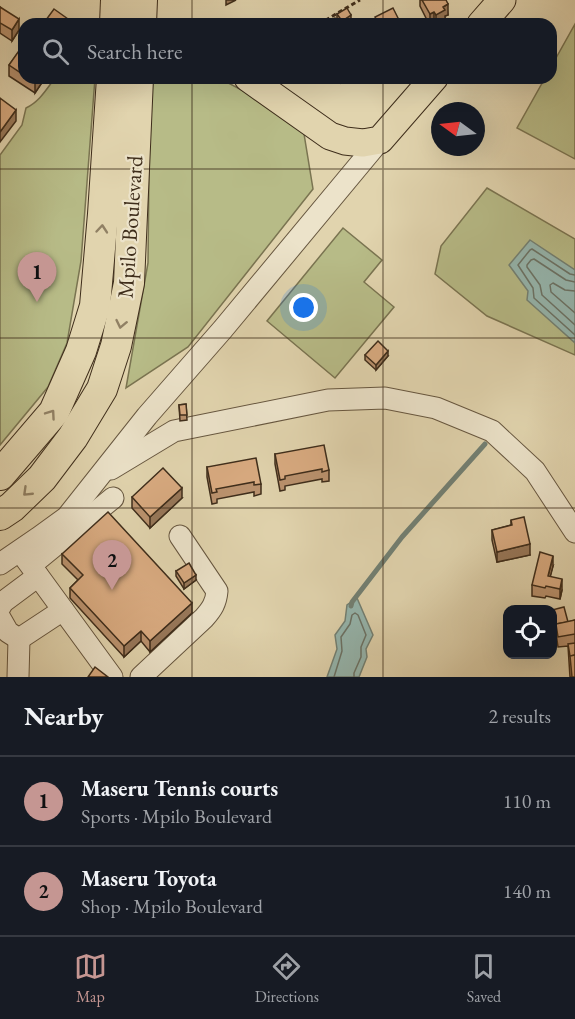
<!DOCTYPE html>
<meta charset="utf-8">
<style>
:root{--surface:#171b24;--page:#20242c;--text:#f1f3f6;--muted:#9ea1a6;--line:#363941;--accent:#c59692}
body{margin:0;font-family:"EB Garamond",serif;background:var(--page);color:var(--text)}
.controls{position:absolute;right:18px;bottom:18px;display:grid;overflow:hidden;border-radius:12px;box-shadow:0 6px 24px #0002}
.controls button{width:54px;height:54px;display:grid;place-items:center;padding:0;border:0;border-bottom:2px solid var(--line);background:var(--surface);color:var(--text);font:30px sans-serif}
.compass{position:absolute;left:431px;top:102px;width:54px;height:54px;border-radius:50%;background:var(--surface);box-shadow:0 6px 24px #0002;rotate:285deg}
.you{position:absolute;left:304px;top:308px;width:21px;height:21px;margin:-15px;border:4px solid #fff;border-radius:50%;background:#1a73e8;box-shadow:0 0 0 9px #1a73e833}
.badge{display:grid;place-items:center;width:39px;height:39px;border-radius:50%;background:var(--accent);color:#111;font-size:20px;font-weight:700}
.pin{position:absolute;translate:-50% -50px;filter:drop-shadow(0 2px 3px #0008)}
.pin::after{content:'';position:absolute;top:32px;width:21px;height:18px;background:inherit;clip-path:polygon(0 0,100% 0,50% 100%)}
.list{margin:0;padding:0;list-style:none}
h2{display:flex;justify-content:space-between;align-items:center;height:78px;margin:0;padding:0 24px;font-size:26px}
h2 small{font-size:20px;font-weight:400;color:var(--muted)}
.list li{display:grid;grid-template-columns:39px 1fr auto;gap:18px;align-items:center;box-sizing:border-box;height:90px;padding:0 24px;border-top:2px solid var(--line)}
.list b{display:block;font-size:22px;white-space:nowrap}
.list p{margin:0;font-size:20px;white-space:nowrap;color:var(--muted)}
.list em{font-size:20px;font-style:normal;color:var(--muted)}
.icon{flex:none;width:33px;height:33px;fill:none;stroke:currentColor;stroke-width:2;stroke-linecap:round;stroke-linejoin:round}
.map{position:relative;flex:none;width:575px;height:677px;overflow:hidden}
.search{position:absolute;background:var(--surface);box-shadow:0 6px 24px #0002;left:18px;right:18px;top:18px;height:66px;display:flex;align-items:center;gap:15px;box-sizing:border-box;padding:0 21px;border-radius:18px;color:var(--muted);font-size:22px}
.sheet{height:258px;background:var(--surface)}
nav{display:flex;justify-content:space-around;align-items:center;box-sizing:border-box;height:84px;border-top:2px solid var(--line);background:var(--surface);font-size:16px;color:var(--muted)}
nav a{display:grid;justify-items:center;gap:3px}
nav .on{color:var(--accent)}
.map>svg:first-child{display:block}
</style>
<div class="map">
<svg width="575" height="677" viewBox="0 0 575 677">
<rect width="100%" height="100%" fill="#e1d4ae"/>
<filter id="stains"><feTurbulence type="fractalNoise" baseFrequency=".00333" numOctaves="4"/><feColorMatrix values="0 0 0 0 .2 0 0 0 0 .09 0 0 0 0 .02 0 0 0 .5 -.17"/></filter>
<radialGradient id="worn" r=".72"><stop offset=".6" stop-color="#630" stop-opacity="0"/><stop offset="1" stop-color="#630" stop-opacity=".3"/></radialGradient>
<!-- green -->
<g fill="#b7bb87" stroke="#7a7451" stroke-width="1.5">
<polygon points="575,24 575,159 517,128 545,78 551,78 551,67"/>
<path d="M55 78H95L81 261 67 343 48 387 0 445V155L22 125 26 108C39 102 46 90 55 78Z"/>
<polygon points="150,78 219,78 270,105 304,134 313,189 188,347 126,388 148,263"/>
<polygon points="487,188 575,239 575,355 487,316 435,274 441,246"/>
<polygon points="343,228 382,260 364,282 394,307 335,378 267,321"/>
</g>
<!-- water -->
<g fill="#95b7b0" stroke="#728074" stroke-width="1.5">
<polygon points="530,240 575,270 575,343 527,300 528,291 509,265"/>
<polygon points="357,598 373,635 366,649 367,657 359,677 327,677 337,649 335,635 345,621 347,605"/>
</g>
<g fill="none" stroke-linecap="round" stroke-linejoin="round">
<!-- shore -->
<g stroke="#6a7266" stroke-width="1.5">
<polyline points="575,275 570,274 532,249 530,250 518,265 533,288 534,298 575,335"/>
<polyline points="575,282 566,280 534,259 531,260 527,265 527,267 540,285 542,295 575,325"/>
<polyline points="575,291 565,290 553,283 550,285 551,292 575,313"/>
<polyline points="334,677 342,651 341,637 350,624 352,615 355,613 358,615 366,635 361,647 361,657 354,673 354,677"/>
</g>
<!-- stream -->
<polyline stroke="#728074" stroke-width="5" points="351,606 352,602 402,537 485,444"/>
<defs>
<g id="minor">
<polyline points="111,469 174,431 328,400 385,398 436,408 492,431 535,471 575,532"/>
<polyline points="20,551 112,677"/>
<polyline points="0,564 38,538 67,517 147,416 223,329 380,140"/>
<polyline points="31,565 113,498"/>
<polyline points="0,607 3,602 38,576"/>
<polyline points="0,618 8,632 19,639 63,610"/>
<polyline points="18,677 19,639"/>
<path d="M141 677 204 618C212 609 216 603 217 591L180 536"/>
</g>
<g id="major">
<polyline points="481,24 502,0"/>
<polyline points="248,78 330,136 345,141 363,143 380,140 434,78"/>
</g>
<g id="highway">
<polyline points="115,24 116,0"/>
<polyline points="141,24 142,0"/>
<polyline points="0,475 54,412 81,351 95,306 103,214 112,78"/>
<polyline points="0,515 12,507 42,478 73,437 102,389 116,346 129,283 138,78"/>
</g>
</defs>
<!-- minor casing -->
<use href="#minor" stroke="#675740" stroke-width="23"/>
<!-- major casing -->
<use href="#major" stroke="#3e2d1b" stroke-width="29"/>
<!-- highway casing -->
<use href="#highway" stroke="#3e2d1b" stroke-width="32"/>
<!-- path -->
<polyline stroke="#3e2d1b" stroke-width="3" stroke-dasharray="4.5 3" stroke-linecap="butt" points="319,24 360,0"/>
<!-- minor -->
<use href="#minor" stroke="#ece3ca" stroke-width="21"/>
<!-- major -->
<use href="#major" stroke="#e1d4ae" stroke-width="27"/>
<!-- highway -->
<use href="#highway" stroke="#e1d4ae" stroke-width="30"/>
</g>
<!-- wall -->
<g fill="#bb936f" stroke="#3e2d1b" stroke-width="1.5">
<polygon points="420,0 446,0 448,15 445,16 445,21 438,24 435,24 434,22 429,24 420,6"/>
<polygon points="0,7 19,30 12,41 0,33"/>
<polygon points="337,14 351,20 345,24 340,24 337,19"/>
<polygon points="24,45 24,78 45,78 35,93 9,76 9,65"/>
<polygon points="365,355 388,356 376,370 365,360"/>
<polygon points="186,404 187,420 180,421 179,405"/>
<polygon points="275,454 329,470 329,481 322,482 322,479 285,486 285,490 280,491 275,464"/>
<polygon points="207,467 261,484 261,494 254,496 254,492 217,499 217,503 212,504 207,477"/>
<polygon points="132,497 182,498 150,528 132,508"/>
<polygon points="511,520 530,555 497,562 492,540 492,530 511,525"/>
<polygon points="62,554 192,613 150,652 141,641 124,657 70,598 70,588 78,580 62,564"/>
<polygon points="553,566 550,576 562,590 560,599 546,596 545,598 532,596 532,585"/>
<polygon points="176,571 196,580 184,589 176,576"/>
<polygon points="552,610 568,622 575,620 575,677 570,677 568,646 558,647 556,633 553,634"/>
</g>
<!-- shaded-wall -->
<g fill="#98785a" stroke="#3e2d1b" stroke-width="1.5">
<polygon points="226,0 236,0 226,5"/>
<polygon points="448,4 448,15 445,16 445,21 438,24 436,24 436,15 443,7"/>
<polygon points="434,12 434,22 430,24 430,14"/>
<polygon points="351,15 351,20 345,24 342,24 342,21"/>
<polygon points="19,19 19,30 12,41 12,30"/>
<polygon points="38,78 45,78 35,93 35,83"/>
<polygon points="341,78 350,78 341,83"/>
<polygon points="359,78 366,78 359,82"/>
<polygon points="16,110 16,121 0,142 0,132"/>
<polygon points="388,351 388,356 376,370 376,365"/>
<polygon points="182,488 182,498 150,528 150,517"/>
<polygon points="530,544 530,555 497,562 497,552"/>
<polygon points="553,556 553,566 548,586 548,576"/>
<polygon points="196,575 196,580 184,589 184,583"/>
<polygon points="562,579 562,590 560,599 560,589"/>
<polygon points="192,603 192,613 150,652 150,641"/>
<polygon points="556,628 556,633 553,634 553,629"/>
<polygon points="141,631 141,641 124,657 124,646"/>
</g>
<!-- building -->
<g fill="#d9ab81" stroke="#3e2d1b" stroke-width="1.5">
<polygon points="422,0 446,0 448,4 443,7 445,10 436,15 434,12 430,14"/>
<polygon points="0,7 19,19 12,30 0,23"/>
<polygon points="347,8 351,15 342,21 337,14"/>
<polygon points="393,8 401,24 379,24 375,17"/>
<polygon points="54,9 75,24 43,24"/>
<polygon points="335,18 338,24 325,24 324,23"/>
<polygon points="23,45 24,45 24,75 9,65"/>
<polygon points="28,78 38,78 35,83"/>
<polygon points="0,98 16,110 0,132"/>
<polygon points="378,341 388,351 376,365 365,355"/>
<polygon points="186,404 187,415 180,415 179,405"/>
<polygon points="324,445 329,470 322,472 322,469 285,476 285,479 280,480 275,454"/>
<polygon points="256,458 261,484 254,485 254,482 216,489 217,492 212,493 207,467"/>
<polygon points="163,468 182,488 150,517 132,497"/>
<polygon points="108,512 192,603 150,641 141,631 124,646 70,588 83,575 62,554"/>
<polygon points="524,517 530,544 497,552 492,530 512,525 511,520"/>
<polygon points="540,552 553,556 548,576 562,579 560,589 546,586 545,588 532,585"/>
<polygon points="189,563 196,575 184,583 176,571"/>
<polygon points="564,607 568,622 556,624 556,628 553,629 552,610"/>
<polygon points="575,620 575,634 558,637 556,624"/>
<polygon points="575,643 575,655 570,656 568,644"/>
<polygon points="575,655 575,677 572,677 570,656"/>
<polygon points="95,667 108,677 88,677"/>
</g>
<!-- one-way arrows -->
<defs><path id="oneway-chevron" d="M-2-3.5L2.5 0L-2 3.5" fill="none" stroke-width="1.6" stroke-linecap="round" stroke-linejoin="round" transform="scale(1.5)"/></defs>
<g stroke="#908064">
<use href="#oneway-chevron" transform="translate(102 229) rotate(-85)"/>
<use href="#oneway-chevron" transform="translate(121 324) rotate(102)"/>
<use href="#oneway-chevron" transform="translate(51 414) rotate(-55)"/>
<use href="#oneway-chevron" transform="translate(27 492) rotate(136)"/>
</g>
<!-- grid -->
<path fill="none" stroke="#3e2d1b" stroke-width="1.5" stroke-opacity="0.55" d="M192 0V24M383 0V24M192 78V677M383 78V677M0 169H575M0 338H575M0 508H575"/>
<g text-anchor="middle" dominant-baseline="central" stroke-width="4.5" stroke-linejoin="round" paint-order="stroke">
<!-- street labels -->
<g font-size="22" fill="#3e2d1b" stroke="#ece3ca">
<text transform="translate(130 227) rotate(-86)">Mpilo Boulevard</text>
</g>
</g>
<rect width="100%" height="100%" filter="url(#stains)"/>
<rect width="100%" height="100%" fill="url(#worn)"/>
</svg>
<div class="controls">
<button><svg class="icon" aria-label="locate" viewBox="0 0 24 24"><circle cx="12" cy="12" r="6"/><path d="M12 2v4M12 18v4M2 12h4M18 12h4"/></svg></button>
</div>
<svg class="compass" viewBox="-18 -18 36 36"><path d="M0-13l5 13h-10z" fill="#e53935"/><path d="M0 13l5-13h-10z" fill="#9ea1a6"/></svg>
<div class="you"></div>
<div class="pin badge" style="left:37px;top:302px">1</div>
<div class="pin badge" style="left:112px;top:590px">2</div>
<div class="search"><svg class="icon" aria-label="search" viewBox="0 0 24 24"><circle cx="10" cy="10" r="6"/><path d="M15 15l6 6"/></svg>Search here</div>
</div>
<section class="sheet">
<h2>Nearby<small>2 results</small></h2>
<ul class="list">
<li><span class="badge">1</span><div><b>Maseru Tennis courts</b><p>Sports · Mpilo Boulevard</p></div><em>110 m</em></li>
<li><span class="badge">2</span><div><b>Maseru Toyota</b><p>Shop · Mpilo Boulevard</p></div><em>140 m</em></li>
</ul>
</section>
<nav>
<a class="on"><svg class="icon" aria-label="map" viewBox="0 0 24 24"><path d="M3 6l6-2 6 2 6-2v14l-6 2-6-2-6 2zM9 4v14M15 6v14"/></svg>Map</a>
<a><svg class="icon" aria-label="directions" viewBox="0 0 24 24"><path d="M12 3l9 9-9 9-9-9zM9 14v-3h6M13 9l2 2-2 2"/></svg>Directions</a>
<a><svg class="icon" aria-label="saved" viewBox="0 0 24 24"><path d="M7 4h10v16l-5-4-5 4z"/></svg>Saved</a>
</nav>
